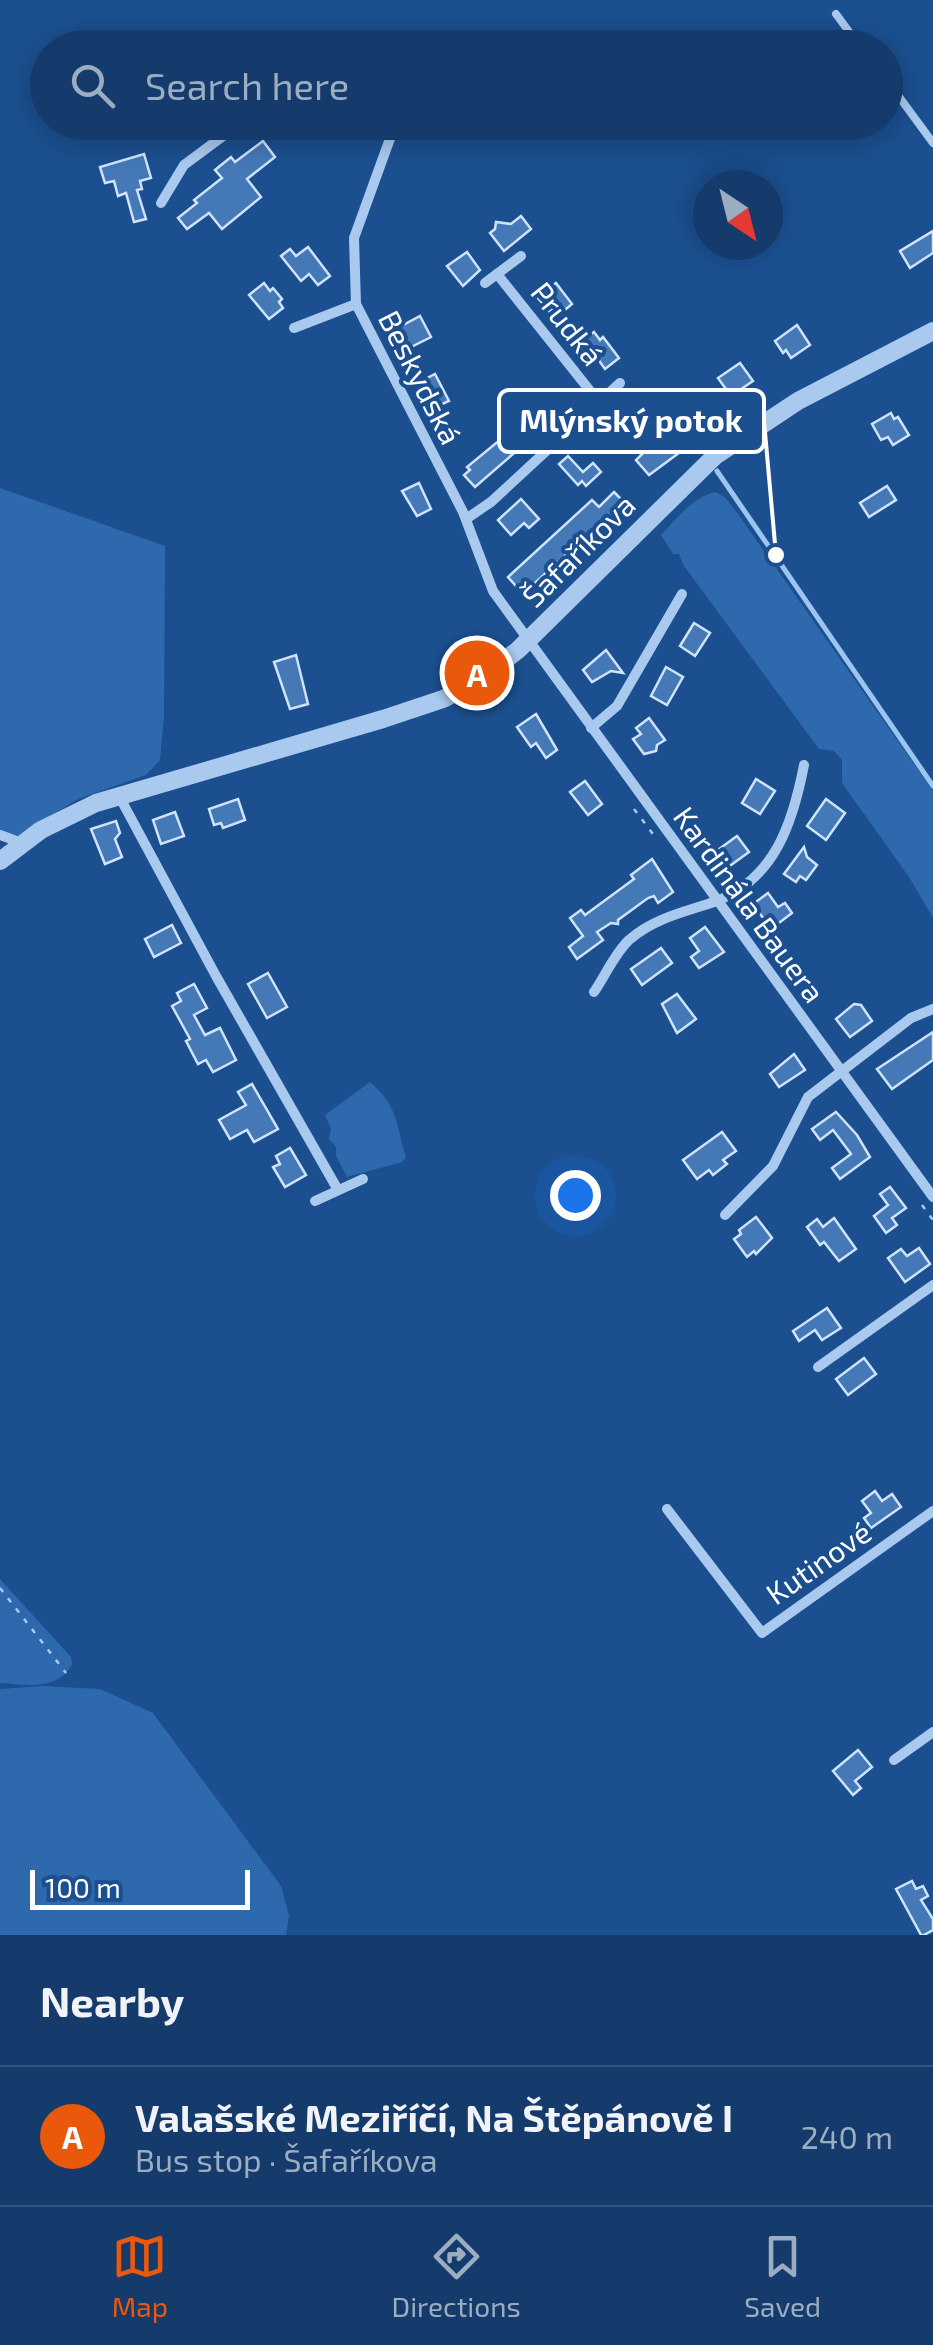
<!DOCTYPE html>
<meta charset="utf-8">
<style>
:root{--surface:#143b6b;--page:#1d4271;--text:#f1f3f6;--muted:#9dadc1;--line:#33557e;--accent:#ea580c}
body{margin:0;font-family:"Exo 2",sans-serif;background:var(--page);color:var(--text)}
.compass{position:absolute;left:693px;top:170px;width:90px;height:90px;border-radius:50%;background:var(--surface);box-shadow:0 5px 25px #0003;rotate:145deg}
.scale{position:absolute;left:30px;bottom:25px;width:220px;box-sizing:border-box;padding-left:10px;border:5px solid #fff;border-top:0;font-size:28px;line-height:35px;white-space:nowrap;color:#fff;-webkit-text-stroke:8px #1b4f8f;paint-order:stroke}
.you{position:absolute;left:575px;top:1195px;width:35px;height:35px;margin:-25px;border:8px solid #fff;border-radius:50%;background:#1a73e8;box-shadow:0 0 0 15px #1a73e833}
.badge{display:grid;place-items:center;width:65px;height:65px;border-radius:50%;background:var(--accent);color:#fff;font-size:32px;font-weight:700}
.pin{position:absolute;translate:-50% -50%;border:5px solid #fff;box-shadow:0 2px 10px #0006}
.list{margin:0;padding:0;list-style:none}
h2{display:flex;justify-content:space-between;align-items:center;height:130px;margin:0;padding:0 40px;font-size:42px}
h2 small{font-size:32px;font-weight:400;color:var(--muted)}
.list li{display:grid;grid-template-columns:65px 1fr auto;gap:30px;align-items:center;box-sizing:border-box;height:140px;padding:0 40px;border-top:2px solid var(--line)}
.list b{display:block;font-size:38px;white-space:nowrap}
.list p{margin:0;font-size:32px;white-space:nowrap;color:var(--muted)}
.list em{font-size:32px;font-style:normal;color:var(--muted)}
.icon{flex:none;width:55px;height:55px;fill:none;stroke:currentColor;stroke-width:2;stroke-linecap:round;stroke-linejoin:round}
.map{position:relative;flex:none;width:933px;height:1935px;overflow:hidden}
.search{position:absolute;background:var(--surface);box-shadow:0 5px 25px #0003;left:30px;right:30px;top:30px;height:110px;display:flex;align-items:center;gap:25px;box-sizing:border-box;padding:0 35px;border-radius:55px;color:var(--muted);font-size:38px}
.sheet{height:270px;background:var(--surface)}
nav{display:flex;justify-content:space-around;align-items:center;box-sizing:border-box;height:140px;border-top:2px solid var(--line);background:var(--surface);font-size:28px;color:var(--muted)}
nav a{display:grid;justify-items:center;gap:5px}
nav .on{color:var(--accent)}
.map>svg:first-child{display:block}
</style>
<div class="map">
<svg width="933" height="1935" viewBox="0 0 933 1935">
<rect width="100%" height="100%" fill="#1b4f8f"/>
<!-- green -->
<g fill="#2e69ad">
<polygon points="0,488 165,546 165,552 164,716 160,760 146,775 78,799 14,838 0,832"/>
<path d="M715 492 725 497 738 514 933 791V918L909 877 842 783V760L834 751 819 749 684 566 679 554H673L661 535C676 519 693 497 715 492Z"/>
<path d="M370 1082C398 1105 396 1125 406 1157L402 1162 347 1177 336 1156V1147L329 1139 331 1129 325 1115Z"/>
<path d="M0 1579 71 1657 72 1664C59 1691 25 1685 0 1683Z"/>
<polygon points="42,1686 100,1689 153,1713 281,1886 289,1916 286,1935 0,1935 0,1689"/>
</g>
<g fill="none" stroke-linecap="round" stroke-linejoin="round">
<!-- stream -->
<polyline stroke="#9cc4f0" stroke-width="5" points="717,471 933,786"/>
</g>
<!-- building -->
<g fill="#4478b7" stroke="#cfe3fa" stroke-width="2.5">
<polygon points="263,141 275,157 247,179 261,197 222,229 209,213 187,229 178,218 197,203 194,200 222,178 215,170 231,157 235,162"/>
<polygon points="144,154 151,178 140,181 142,189 137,190 146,219 134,222 126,193 118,196 114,181 105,183 100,167"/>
<polygon points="521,216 531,229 504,251 490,233 495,229 496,222 511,224"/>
<polygon points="933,231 933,253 910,268 900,251"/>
<polygon points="308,247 330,276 318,285 309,274 301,281 281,256 290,249 296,256"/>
<polygon points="467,252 480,270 463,286 447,266"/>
<polygon points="264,283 270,291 273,288 282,299 279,302 283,308 269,319 249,295"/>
<polygon points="556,283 572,304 560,314 555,307 549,311 537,297"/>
<polygon points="420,316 431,337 407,349 396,329"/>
<polygon points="797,325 810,345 791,358 786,350 783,353 775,341"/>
<polygon points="594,332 600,340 603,337 619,358 605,369 593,352 588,356 582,347 584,344 582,341"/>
<polygon points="740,363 753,381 731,396 718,378"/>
<polygon points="435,374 449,401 434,408 418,383"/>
<polygon points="891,413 894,419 898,417 909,435 893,445 888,437 881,440 872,424"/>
<polygon points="673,424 691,444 649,475 636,460"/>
<polygon points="517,426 529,440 475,487 464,475 470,470 467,467"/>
<polygon points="568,456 583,472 593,463 601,472 586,486 582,481 578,485 559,464"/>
<polygon points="419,483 431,509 417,516 402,491"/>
<polygon points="887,486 896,500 869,517 860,503"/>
<polygon points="614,492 627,505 600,531 596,527 523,594 508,577 592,500 599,507"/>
<polygon points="521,499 539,519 529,528 524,523 511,535 498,520"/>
<polygon points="694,623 710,633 695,656 680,646"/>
<polygon points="606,650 623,673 611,671 592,682 583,670"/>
<polygon points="296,655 308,704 290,709 274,662"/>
<polygon points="666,667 683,677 667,705 651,696"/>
<polygon points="536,714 557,750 546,758 536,743 531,747 517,727"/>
<polygon points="649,718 665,740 657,745 656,751 644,754 633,739 641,734 636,728"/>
<polygon points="756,779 775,791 760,814 742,803"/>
<polygon points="585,781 602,804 588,815 570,792"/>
<polygon points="238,799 245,820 223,828 221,823 214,825 209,809"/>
<polygon points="826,799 845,813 826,840 807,826"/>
<polygon points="175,812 184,836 161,844 153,820"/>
<polygon points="116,821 120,833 115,839 122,857 105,864 91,829"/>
<polygon points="737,836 749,852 727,868 715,852"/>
<polygon points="804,847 807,857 817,865 806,880 800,876 796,882 784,874"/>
<polygon points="652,859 673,892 658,903 654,896 648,898 618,920 618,924 611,923 597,932 603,940 577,959 569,947 583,936 570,918 581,910 585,915 634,879 631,875"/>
<polygon points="768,893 778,907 785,903 792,913 771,929 753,904"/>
<polygon points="172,925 181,943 154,957 145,939"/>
<polygon points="705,927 724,952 699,968 691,957 699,951 690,938"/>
<polygon points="661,948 672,963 642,985 631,969"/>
<polygon points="268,973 287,1007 267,1018 248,984"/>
<polygon points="194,984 207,1008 194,1015 205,1035 220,1028 236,1060 213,1072 206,1060 198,1064 186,1041 190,1039 172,1006 181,1001 177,993"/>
<polygon points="677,994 696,1019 677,1033 662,1004"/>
<polygon points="854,1004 861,1005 872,1021 850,1037 836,1019"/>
<polygon points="933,1032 933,1060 892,1089 877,1069"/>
<polygon points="794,1054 805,1070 779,1087 770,1074"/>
<polygon points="252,1084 278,1129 254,1142 247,1130 230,1139 219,1120 246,1105 238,1092"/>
<polygon points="836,1112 857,1135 870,1157 840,1179 832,1168 851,1154 833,1130 820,1140 812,1129"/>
<polygon points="722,1132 736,1151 723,1160 727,1164 713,1175 709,1170 697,1179 683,1160"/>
<polygon points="290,1148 306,1175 285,1187 273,1167 280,1164 276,1156"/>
<polygon points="890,1187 906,1208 892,1218 897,1225 886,1233 874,1216 888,1205 880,1194"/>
<polygon points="756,1217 772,1238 756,1254 754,1251 747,1257 734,1239 741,1234 739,1230"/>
<polygon points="834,1218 856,1249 839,1261 824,1242 820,1245 807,1227 817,1219 823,1227"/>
<polygon points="919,1248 930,1264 905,1282 888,1258 901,1249 907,1256"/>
<polygon points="827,1308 841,1328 822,1340 815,1330 799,1341 793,1331"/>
<polygon points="864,1358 876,1374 848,1395 836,1379"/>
<polygon points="875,1491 882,1501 892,1494 901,1507 871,1528 864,1518 871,1513 862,1501"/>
<polygon points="858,1750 872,1767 855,1781 861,1788 853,1795 833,1771"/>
<polygon points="912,1881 916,1889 923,1886 928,1896 921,1900 933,1919 933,1930 924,1935 921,1935 896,1889"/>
</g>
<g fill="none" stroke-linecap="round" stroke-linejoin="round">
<!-- path -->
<g stroke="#a9c9ee" stroke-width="2.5" stroke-dasharray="5 8" stroke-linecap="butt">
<polyline points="634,809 653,834"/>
<polyline points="922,1205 933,1220"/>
<polyline points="0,1588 66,1673"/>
</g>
<!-- service -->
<g stroke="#a9c9ee" stroke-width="8">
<polyline points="836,14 861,48"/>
<polyline points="886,79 933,143"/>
</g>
<!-- minor -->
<g stroke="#a9c9ee" stroke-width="10">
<path d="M343 48C357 39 374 39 389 48"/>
<polyline points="396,122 354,238 356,304 463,512 493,591 933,1197"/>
<polyline points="161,203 184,165 242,122"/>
<polyline points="497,274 599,402"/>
<polyline points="485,283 521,256"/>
<polyline points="294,328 356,304"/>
<polyline points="466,519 491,502 620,383"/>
<polyline points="591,728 617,706 682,594"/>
<polyline points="119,796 216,976 338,1190"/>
<polyline points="0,835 22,843"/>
<path d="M594 992C605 976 615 953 629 940 654 918 685 912 714 902 775 880 793 822 804 765"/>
<polyline points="315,1201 363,1179"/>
<polyline points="725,1215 773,1166 808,1097 911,1018 933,1009"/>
<polyline points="818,1367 933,1285"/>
<polyline points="667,1509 762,1633 933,1511"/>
<polyline points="894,1760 933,1732"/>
</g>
<!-- tertiary -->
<polyline stroke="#a9c9ee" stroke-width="18" points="0,861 41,830 96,803 383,719 443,699 477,682 518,650 715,456 798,401 933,331"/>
</g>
<g text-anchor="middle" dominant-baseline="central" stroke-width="8" stroke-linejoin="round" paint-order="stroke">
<!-- street labels -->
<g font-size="30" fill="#fff" stroke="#1b4f8f">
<text transform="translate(568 323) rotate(52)">Prudká</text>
<text transform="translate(421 377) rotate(63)">Beskydská</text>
<text transform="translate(578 550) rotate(-45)">Šafaříkova</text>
<text transform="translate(750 904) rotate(54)">Kardinála Bauera</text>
<text transform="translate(818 1562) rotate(-35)">Kutinové</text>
</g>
</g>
<!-- callouts -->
<path fill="none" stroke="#fff" stroke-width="4" d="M776 555L764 421"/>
<circle fill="#fff" stroke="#1b4f8f" stroke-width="4" cx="776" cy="555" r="10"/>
<rect fill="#1b4f8f" stroke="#fff" stroke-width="4" x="499" y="390" width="265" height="62" rx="10"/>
<g font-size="32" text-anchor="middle" font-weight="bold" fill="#fff">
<text x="631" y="432">Mlýnský potok</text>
</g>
</svg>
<svg class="compass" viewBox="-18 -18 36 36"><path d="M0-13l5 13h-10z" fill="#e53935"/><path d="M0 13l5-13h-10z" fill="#9dadc1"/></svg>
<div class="scale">100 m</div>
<div class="you"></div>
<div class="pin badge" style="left:477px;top:673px">A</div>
<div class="search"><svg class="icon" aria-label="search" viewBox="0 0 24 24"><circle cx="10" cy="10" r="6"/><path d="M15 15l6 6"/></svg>Search here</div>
</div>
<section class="sheet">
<h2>Nearby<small></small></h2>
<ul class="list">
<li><span class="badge">A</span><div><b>Valašské Meziříčí, Na Štěpánově I</b><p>Bus stop · Šafaříkova</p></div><em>240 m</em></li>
</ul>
</section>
<nav>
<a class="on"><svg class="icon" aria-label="map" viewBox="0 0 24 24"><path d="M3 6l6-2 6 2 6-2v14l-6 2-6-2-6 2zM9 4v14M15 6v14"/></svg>Map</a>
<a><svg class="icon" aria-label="directions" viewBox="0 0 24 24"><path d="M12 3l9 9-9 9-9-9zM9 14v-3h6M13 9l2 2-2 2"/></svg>Directions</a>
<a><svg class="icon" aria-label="saved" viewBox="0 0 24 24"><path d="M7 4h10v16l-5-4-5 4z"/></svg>Saved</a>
</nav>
